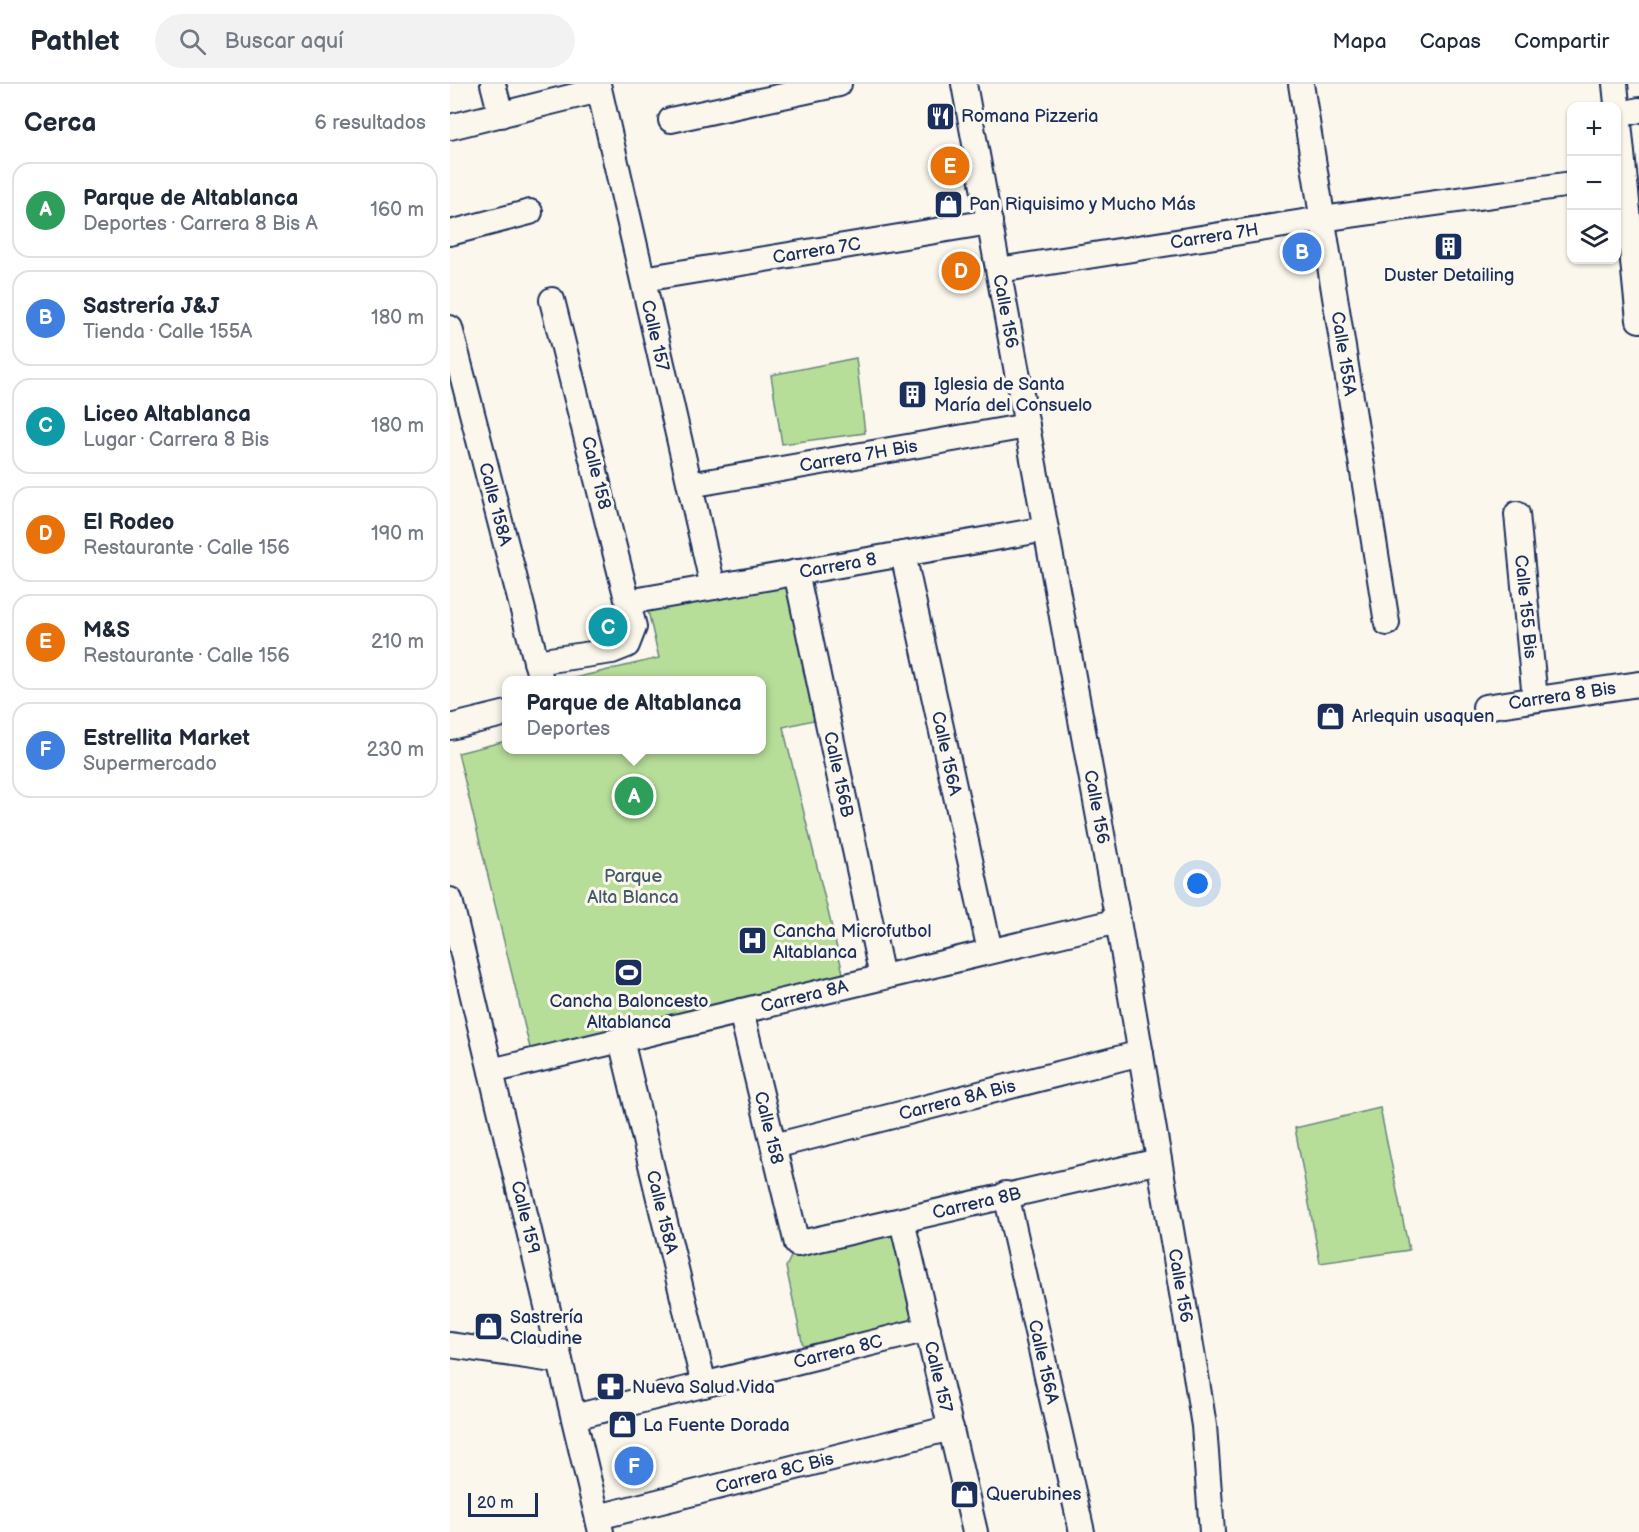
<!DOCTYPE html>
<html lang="es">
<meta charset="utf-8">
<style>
:root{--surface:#fff;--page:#f2f2f3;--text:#1f2937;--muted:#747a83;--line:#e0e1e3;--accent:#1b2f5e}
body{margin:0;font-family:"Balsamiq Sans",sans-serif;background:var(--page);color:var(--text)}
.controls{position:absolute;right:18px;top:18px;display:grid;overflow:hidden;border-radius:12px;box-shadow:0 2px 4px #0004}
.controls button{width:54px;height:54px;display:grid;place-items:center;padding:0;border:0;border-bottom:2px solid var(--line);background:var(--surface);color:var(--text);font:30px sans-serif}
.scale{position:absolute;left:18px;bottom:15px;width:70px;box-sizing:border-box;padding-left:6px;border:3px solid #1b2f5e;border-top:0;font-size:16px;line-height:21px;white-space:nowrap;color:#1b2f5e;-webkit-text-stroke:4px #fbf7ec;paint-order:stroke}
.you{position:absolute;left:748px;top:800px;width:21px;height:21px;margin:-15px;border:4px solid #fff;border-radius:50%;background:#1a73e8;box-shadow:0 0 0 9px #1a73e833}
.badge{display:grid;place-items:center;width:39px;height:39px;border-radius:50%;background:var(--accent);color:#fff;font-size:20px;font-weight:700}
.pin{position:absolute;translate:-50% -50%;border:3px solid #fff;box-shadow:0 2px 6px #0006}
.popup{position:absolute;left:52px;top:592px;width:264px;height:78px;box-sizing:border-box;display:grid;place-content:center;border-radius:12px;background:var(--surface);filter:drop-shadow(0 2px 4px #0005);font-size:20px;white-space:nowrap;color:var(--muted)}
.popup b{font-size:22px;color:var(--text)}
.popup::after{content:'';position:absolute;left:50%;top:100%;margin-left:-12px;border:12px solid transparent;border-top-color:var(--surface)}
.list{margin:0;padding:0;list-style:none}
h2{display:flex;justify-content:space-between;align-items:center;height:78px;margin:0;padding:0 24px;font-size:26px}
h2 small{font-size:20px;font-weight:400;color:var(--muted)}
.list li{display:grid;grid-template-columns:39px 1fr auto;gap:18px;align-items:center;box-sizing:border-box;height:96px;margin:0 12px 12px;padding:0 12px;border:2px solid var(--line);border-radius:18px}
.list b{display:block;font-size:22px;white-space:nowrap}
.list p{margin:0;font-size:20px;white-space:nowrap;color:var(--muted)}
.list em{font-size:20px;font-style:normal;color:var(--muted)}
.icon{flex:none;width:33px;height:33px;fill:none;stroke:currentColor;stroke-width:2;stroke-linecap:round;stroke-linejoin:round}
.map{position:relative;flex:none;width:1189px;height:1448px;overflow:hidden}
header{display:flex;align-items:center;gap:36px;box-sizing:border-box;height:84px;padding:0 30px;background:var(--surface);border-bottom:2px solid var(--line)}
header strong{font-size:28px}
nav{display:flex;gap:33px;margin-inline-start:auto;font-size:21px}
.search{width:420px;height:54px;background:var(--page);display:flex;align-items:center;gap:15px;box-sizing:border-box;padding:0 21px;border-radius:33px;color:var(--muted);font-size:22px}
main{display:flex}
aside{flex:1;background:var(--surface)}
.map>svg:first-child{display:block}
</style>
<header>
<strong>Pathlet</strong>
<div class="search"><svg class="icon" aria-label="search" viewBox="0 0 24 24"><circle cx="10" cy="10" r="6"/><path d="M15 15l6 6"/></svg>Buscar aquí</div>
<nav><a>Mapa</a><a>Capas</a><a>Compartir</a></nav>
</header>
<main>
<aside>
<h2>Cerca<small>6 resultados</small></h2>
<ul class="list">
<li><span class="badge" style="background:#2e9e5b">A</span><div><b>Parque de Altablanca</b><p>Deportes · Carrera 8 Bis A</p></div><em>160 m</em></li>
<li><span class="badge" style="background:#3f7fe0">B</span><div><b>Sastrería J&amp;J</b><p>Tienda · Calle 155A</p></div><em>180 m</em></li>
<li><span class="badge" style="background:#0f9aa8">C</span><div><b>Liceo Altablanca</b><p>Lugar · Carrera 8 Bis</p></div><em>180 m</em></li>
<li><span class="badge" style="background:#e8710a">D</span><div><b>El Rodeo</b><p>Restaurante · Calle 156</p></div><em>190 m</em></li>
<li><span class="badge" style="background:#e8710a">E</span><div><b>M&amp;S</b><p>Restaurante · Calle 156</p></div><em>210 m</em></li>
<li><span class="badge" style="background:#3f7fe0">F</span><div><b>Estrellita Market</b><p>Supermercado</p></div><em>230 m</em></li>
</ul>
</aside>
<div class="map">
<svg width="1189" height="1448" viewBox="0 0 1189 1448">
<rect width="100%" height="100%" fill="#fbf7ec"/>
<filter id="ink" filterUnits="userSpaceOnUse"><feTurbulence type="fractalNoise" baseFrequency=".0167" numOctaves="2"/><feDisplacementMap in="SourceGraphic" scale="12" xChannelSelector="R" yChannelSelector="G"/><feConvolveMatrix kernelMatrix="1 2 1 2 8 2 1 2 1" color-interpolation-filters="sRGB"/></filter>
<g filter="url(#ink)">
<!-- green -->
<g fill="#b7de99" stroke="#69867c" stroke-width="1.5">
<polygon points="406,274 415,349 332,360 321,291"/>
<polygon points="338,494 372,634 333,643 394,893 81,968 8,669 56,657 57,666 312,666 312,596 116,596 209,574 198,527"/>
<polygon points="930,1024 959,1166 870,1179 845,1044"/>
<polygon points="452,1137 478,1245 356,1276 336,1183 347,1160"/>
</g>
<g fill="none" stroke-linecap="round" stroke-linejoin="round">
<defs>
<g id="minor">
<polyline points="43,0 51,31"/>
<path id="s1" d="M148 0 263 503"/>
<path id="s2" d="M514 0 668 837 745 1285 754 1342 762 1448"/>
<path id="s3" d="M851 0 937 539"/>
<polyline points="1165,0 1189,236"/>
<polyline points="1168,31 1189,26"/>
<polyline points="221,36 389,0"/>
<polyline points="0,43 149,6"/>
<polyline points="0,149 80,128"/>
<path id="s4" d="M549 186 872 135 1122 100"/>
<path id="s5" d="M193 195 540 138"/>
<path id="s6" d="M0 244 91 596"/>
<path id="s7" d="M240 401 577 342"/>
<path id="s8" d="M1067 430 1085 615"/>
<path id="s9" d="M453 470 540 867"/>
<path id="s10" d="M346 488 432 893"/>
<path id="s11" d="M178 518 596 445"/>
<polyline points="86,578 162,567 177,561 184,543 102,216"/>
<path id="s12" d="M1035 623 1189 600"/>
<polyline points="0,643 57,629"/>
<path id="s13" d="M0 816 151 1448"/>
<path id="s14" d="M291 927 347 1160 709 1077"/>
<path id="s15" d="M171 956 254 1301"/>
<path id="s16" d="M41 987 668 837"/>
<path id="s17" d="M324 1062 691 969"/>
<path id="s18" d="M556 1110 632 1448"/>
<path id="s19" d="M452 1137 525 1448"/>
<polyline points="0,1261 110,1277"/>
<path id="s20" d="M124 1333 478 1245"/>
<path id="s21" d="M148 1433 501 1344"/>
</g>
</defs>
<!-- minor casing -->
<use href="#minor" stroke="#1b2f5e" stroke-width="28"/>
<!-- minor -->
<use href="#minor" stroke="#fbf7ec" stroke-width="24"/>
</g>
</g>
<!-- icons -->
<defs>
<symbol id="restaurant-square" viewBox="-11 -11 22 22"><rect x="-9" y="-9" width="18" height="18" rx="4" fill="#1b2f5e" stroke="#fbf7ec"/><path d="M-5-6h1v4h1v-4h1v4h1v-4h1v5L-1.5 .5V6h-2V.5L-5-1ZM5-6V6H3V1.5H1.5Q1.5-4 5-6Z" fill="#fff"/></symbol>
<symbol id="shop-square" viewBox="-11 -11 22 22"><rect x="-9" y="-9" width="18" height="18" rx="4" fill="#1b2f5e" stroke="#fbf7ec"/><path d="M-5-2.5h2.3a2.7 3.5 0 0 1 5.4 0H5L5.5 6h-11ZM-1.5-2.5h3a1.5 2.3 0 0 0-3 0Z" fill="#fff"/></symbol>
<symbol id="building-square" viewBox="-11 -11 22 22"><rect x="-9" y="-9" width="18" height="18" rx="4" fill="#1b2f5e" stroke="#fbf7ec"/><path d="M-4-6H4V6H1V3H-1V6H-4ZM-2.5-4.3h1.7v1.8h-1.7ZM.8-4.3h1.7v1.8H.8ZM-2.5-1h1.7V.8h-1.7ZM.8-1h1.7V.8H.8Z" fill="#fff"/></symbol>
<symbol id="hospital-square" viewBox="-11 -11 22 22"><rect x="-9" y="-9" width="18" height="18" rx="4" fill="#1b2f5e" stroke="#fbf7ec"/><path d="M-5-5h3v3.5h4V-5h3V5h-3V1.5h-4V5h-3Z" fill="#fff"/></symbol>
<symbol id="stadium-square" viewBox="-11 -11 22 22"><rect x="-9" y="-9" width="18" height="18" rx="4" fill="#1b2f5e" stroke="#fbf7ec"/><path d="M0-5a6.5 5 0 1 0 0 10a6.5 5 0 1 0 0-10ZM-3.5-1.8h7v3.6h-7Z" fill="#fff"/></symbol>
<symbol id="pharmacy-square" viewBox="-11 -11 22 22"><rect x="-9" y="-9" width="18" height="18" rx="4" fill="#1b2f5e" stroke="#fbf7ec"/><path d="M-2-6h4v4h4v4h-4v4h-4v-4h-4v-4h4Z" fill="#fff"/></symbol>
</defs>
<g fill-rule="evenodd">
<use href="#restaurant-square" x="474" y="16" width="33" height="33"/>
<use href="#shop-square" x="482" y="104" width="33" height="33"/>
<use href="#building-square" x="982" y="146" width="33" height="33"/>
<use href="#building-square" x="446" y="294" width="33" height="33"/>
<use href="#shop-square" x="864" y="616" width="33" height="33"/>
<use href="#hospital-square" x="286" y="840" width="33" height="33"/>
<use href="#stadium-square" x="162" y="872" width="33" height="33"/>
<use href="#shop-square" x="22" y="1226" width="33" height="33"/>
<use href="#pharmacy-square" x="144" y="1286" width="33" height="33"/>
<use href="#shop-square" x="156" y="1324" width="33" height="33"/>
<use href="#shop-square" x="498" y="1394" width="33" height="33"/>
</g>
<g text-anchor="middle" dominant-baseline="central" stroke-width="6" stroke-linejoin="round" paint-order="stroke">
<!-- poi labels -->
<g font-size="18" fill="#1b2f5e" stroke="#fbf7ec" text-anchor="start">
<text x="511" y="32">Romana Pizzeria</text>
<text x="519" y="120">Pan Riquisimo y Mucho Más</text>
<text x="999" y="191" text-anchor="middle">Duster Detailing</text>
<text x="484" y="300">Iglesia de Santa<tspan x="484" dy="21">María del Consuelo</tspan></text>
<text x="902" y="632">Arlequin usaquen</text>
<text x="323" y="847">Cancha Microfutbol<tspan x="323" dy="21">Altablanca</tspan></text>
<text x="179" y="917" text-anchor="middle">Cancha Baloncesto<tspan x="179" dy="21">Altablanca</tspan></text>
<text x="60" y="1233">Sastrería<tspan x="60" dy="21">Claudine</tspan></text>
<text x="182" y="1303">Nueva Salud Vida</text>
<text x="193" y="1341">La Fuente Dorada</text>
<text x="536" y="1410">Querubines</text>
</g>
<!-- street labels -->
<g font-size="18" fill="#1b2f5e" stroke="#fbf7ec">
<text stroke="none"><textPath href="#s4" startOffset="218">Carrera 7H</textPath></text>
<text stroke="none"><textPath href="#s5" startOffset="176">Carrera 7C</textPath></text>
<text stroke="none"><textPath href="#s2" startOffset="231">Calle 156</textPath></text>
<text stroke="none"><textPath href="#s1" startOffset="258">Calle 157</textPath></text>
<text stroke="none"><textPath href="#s3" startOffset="273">Calle 155A</textPath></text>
<text stroke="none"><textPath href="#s7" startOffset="171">Carrera 7H Bis</textPath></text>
<text transform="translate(146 389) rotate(76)">Calle 158</text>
<text stroke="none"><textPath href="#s6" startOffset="182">Calle 158A</textPath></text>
<text stroke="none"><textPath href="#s11" startOffset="213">Carrera 8</textPath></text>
<text stroke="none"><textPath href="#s8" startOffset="93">Calle 155 Bis</textPath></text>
<text stroke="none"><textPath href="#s12" startOffset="78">Carrera 8 Bis</textPath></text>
<text stroke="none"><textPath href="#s9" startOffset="204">Calle 156A</textPath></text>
<text stroke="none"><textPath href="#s10" startOffset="207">Calle 156B</textPath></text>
<text stroke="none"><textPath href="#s2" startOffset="735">Calle 156</textPath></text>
<text stroke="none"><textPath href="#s16" startOffset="322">Carrera 8A</textPath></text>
<text stroke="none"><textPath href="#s17" startOffset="189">Carrera 8A Bis</textPath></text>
<text stroke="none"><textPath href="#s14" startOffset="120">Calle 158</textPath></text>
<text stroke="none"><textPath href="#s14" startOffset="424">Carrera 8B</textPath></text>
<text stroke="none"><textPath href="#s15" startOffset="177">Calle 158A</textPath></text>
<text stroke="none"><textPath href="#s13" startOffset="326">Calle 159</textPath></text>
<text stroke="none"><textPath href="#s2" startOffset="1221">Calle 156</textPath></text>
<text stroke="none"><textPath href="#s20" startOffset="272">Carrera 8C</textPath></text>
<text stroke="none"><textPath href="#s18" startOffset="172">Calle 156A</textPath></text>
<text stroke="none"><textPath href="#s19" startOffset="160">Calle 157</textPath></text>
<text stroke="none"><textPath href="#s21" startOffset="182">Carrera 8C Bis</textPath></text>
</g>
<!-- park labels -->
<g font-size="18" fill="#425b6d" stroke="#fbf7ec">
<text x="183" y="792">Parque<tspan x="183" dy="21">Alta Blanca</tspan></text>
</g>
</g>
</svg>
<div class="controls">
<button>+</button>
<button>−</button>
<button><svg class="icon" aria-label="layers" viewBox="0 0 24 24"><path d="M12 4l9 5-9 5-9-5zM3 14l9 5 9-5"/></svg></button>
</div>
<div class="scale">20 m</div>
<div class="you"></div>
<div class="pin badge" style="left:184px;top:712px;background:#2e9e5b">A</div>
<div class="popup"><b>Parque de Altablanca</b>Deportes</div>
<div class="pin badge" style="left:852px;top:168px;background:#3f7fe0">B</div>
<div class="pin badge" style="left:158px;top:543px;background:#0f9aa8">C</div>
<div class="pin badge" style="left:511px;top:187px;background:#e8710a">D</div>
<div class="pin badge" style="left:500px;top:82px;background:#e8710a">E</div>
<div class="pin badge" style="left:184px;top:1382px;background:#3f7fe0">F</div>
</div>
</main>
